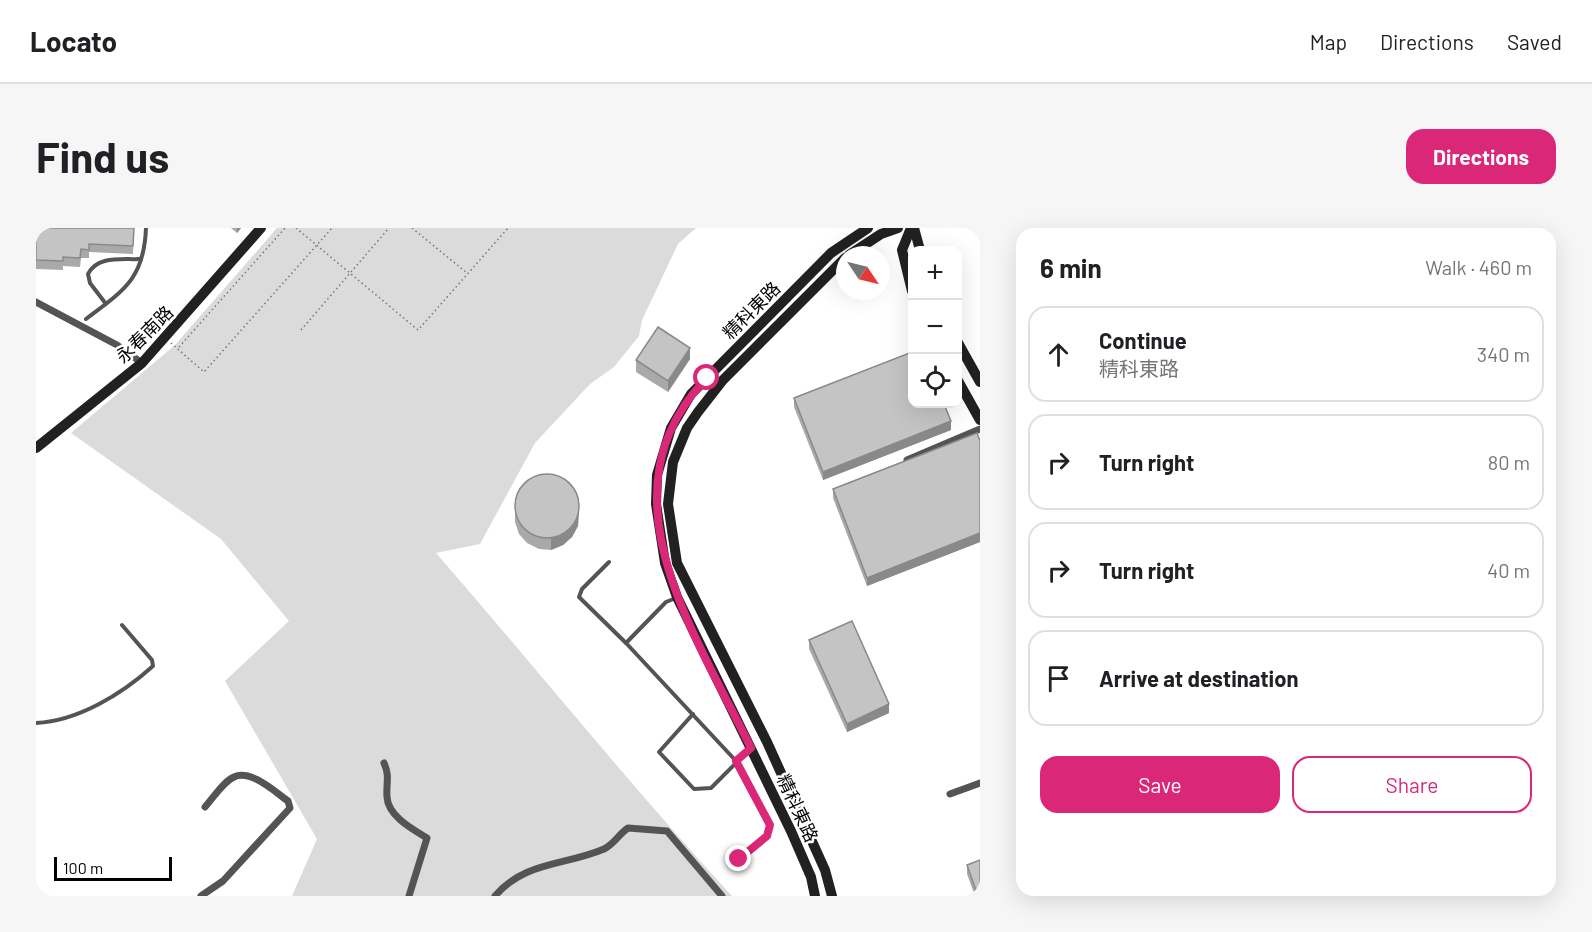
<!DOCTYPE html>
<meta charset="utf-8">
<style>
:root{--surface:#fff;--page:#f6f6f6;--text:#202124;--muted:#757577;--line:#e0e0e0;--accent:#db2777}
body{margin:0;font-family:Barlow,"Noto Sans TC",sans-serif;background:var(--page);color:var(--text)}
.controls{position:absolute;right:18px;top:18px;display:grid;overflow:hidden;border-radius:12px;box-shadow:0 6px 24px #0002}
.controls button{width:54px;height:54px;display:grid;place-items:center;padding:0;border:0;border-bottom:2px solid var(--line);background:var(--surface);color:var(--text);font:30px sans-serif}
.compass{position:absolute;left:800px;top:18px;width:54px;height:54px;border-radius:50%;background:var(--surface);box-shadow:0 6px 24px #0002;rotate:125deg}
.scale{position:absolute;left:18px;bottom:15px;width:118px;box-sizing:border-box;padding-left:6px;border:3px solid #000;border-top:0;font-size:16px;line-height:21px;white-space:nowrap;color:#000;-webkit-text-stroke:4px #fff;paint-order:stroke}
.stop{position:absolute;width:18px;height:18px;margin:-14px;border:4px solid #db2777;border-radius:50%;background:#fff}
.stop.end{background:#db2777;border-color:#fff;box-shadow:0 2px 6px #0008}
.list{margin:0;padding:0;list-style:none}
h2{display:flex;justify-content:space-between;align-items:center;height:78px;margin:0;padding:0 24px;font-size:26px}
h2 small{font-size:20px;font-weight:400;color:var(--muted)}
.list li{display:grid;grid-template-columns:39px 1fr auto;gap:18px;align-items:center;box-sizing:border-box;height:96px;margin:0 12px 12px;padding:0 12px;border:2px solid var(--line);border-radius:18px}
.list b{display:block;font-size:22px;white-space:nowrap}
.list p{margin:0;font-size:20px;white-space:nowrap;color:var(--muted)}
.list em{font-size:20px;font-style:normal;color:var(--muted)}
.actions{display:flex;gap:12px;padding:18px 24px}
.actions a{flex:1;padding:14px 0;border:2px solid var(--accent);border-radius:18px;text-align:center;font-size:21px;color:var(--accent)}
.actions .main{background:var(--accent);color:#fff}
.icon{flex:none;width:33px;height:33px;fill:none;stroke:currentColor;stroke-width:2;stroke-linecap:round;stroke-linejoin:round}
.map{position:relative;flex:none;width:944px;height:668px;overflow:hidden;border-radius:18px}
header{display:flex;align-items:center;gap:36px;box-sizing:border-box;height:84px;padding:0 30px;background:var(--surface);border-bottom:2px solid var(--line)}
header strong{font-size:28px}
nav{display:flex;gap:33px;margin-inline-start:auto;font-size:21px}
.intro{display:flex;align-items:center;justify-content:space-between;box-sizing:border-box;height:144px;padding:0 36px}
h1{margin:0;font-size:42px}
.button{padding:15px 27px;border-radius:18px;background:var(--accent);color:#fff;font-size:21px;font-weight:700}
main{display:flex;gap:36px;padding:0 36px}
aside{flex:1;background:var(--surface);border-radius:18px;box-shadow:0 6px 24px #0002}
.map>svg:first-child{display:block}
</style>
<header>
<strong>Locato</strong>
<nav><a>Map</a><a>Directions</a><a>Saved</a></nav>
</header>
<div class="intro"><h1>Find us</h1><a class="button">Directions</a></div>
<main>
<div class="map">
<svg width="944" height="668" viewBox="0 0 944 668">
<rect width="100%" height="100%" fill="#fff"/>
<!-- green -->
<path fill="#dbdbdb" d="M241 0H660L642 16 606 92 603 108 578 139 554 156 499 215 444 316 400 325C499 439 594 557 696 668H256L281 611 189 453 253 393 185 311 35 205 139 117Z"/>
<g fill="none" stroke-linecap="round" stroke-linejoin="round">
<!-- path -->
<g stroke="#767676" stroke-width="1.5" stroke-dasharray="1.5 3" stroke-linecap="butt">
<polyline points="260,0 382,102 472,0"/>
<polyline points="376,0 431,45"/>
<polyline points="265,102 353,0"/>
<polyline points="135,115 168,144 296,0"/>
<polyline points="143,119 249,0"/>
</g>
<!-- lane -->
<g stroke="#545454" stroke-width="4">
<path d="M70 76 54 55 52 46C62 27 86 32 105 31"/>
<path d="M50 91C88 62 108 51 110 0"/>
<polyline points="573,334 546,361 543,369 590,415 700,533 734,597 731,608 703,631"/>
<polyline points="590,415 630,374 640,370"/>
<polyline points="657,486 623,524 658,561 675,560 714,521"/>
<path d="M0 495C42 493 86 466 117 438L116 432 86 397"/>
</g>
<!-- street -->
<g stroke="#545454" stroke-width="7">
<polyline points="0,74 81,117 106,135"/>
<polyline points="871,232 944,201"/>
<path d="M348 535C354 548 350 555 351 569 352 588 376 601 391 610L373 668"/>
<polyline points="914,566 944,555"/>
<path d="M165 668 187 653 254 580 252 573C239 564 215 541 198 549 187 554 177 570 169 579"/>
<path d="M459 668C489 633 528 638 568 621 578 616 583 606 592 600L631 603 686 668"/>
</g>
<!-- secondary -->
<g stroke="#212121" stroke-width="10">
<polyline points="875,0 866,22 876,63"/>
<polyline points="878,0 884,22"/>
<polyline points="813,27 845,6 862,0"/>
<polyline points="921,113 944,154"/>
<polyline points="921,151 944,192"/>
<polyline points="0,220 106,135 225,0"/>
<polyline points="779,668 775,649 755,603 641,369 629,335 620,276 621,247 635,200 655,166 671,150 795,25 832,0"/>
<polyline points="796,668 789,642 731,514 641,335 632,276 637,234 651,200 662,184 687,152 809,30"/>
</g>
</g>
<!-- wall -->
<g fill="#a9a9a9">
<polygon points="0,0 98,0 97,26 53,24 53,30 45,30 44,39 27,38 27,42 0,41"/>
<polygon points="195,0 205,0 201,5"/>
<polygon points="654,131 632,164 600,144 600,132"/>
<polygon points="758,170 915,202 787,252 758,179"/>
<polygon points="944,213 944,314 831,358 797,270 797,261"/>
<polygon points="479,283 543,285 542,298 536,309 527,317 515,322 503,321 491,315 483,306 479,294"/>
<polygon points="773,412 853,485 811,504 773,421"/>
<polygon points="931,637 944,668 939,668 931,646"/>
</g>
<!-- shaded-wall -->
<g fill="#898989">
<polygon points="201,0 205,0 201,5"/>
<polygon points="654,120 654,131 632,164 632,153"/>
<polygon points="915,193 915,202 787,252 787,244"/>
<polygon points="543,274 542,298 536,309 527,317 515,322 515,310"/>
<polygon points="944,305 944,314 831,358 831,350"/>
<polygon points="853,476 853,485 811,504 811,496"/>
</g>
<!-- building -->
<g fill="#c4c4c4" stroke="#898989" stroke-width="1.5">
<polygon points="0,0 98,0 97,18 53,16 53,22 45,21 44,30 27,29 27,33 0,32"/>
<polygon points="622,99 654,120 632,153 600,132"/>
<polygon points="876,124 876,176 908,176 915,193 787,244 758,170"/>
<polygon points="941,205 944,213 944,305 831,350 797,261"/>
<circle cx="511" cy="278" r="32"/>
<polygon points="816,393 853,476 811,496 773,412"/>
<polygon points="944,632 944,668 942,668 931,637"/>
</g>
<g fill="none" stroke-linecap="round" stroke-linejoin="round">
<!-- route -->
<path stroke="#db2777" stroke-width="8" d="M671 150C560 263 660 407 715 520L700 533 734 597 731 608 703 631"/>
</g>
<g text-anchor="middle" dominant-baseline="central" stroke-width="5" stroke-linejoin="round" paint-order="stroke">
<!-- street labels -->
<g font-size="18" fill="#000" stroke="#fff">
<text transform="translate(715 82) rotate(-45)">精科東路</text>
<text transform="translate(108 106) rotate(-45)">永春南路</text>
<text transform="translate(762 580) rotate(65)">精科東路</text>
</g>
</g>
</svg>
<div class="controls">
<button>+</button>
<button>−</button>
<button><svg class="icon" aria-label="locate" viewBox="0 0 24 24"><circle cx="12" cy="12" r="6"/><path d="M12 2v4M12 18v4M2 12h4M18 12h4"/></svg></button>
</div>
<svg class="compass" viewBox="-18 -18 36 36"><path d="M0-13l5 13h-10z" fill="#e53935"/><path d="M0 13l5-13h-10z" fill="#757577"/></svg>
<div class="scale">100 m</div>
<div class="stop" style="left:671px;top:150px"></div>
<div class="stop end" style="left:703px;top:631px"></div>
</div>
<aside>
<h2>6 min<small>Walk · 460 m</small></h2>
<ul class="list">
<li><svg class="icon" aria-label="ahead" viewBox="0 0 24 24"><path d="M12 20V5M6 11l6-6 6 6"/></svg><div><b>Continue</b><p>精科東路</p></div><em>340 m</em></li>
<li><svg class="icon" aria-label="right" viewBox="0 0 24 24"><path d="M7 20v-9h11M14 6l5 5-5 5"/></svg><div><b>Turn right</b></div><em>80 m</em></li>
<li><svg class="icon" aria-label="right" viewBox="0 0 24 24"><path d="M7 20v-9h11M14 6l5 5-5 5"/></svg><div><b>Turn right</b></div><em>40 m</em></li>
<li><svg class="icon" aria-label="arrive" viewBox="0 0 24 24"><path d="M6 21V4h12l-3 4 3 4H6"/></svg><div><b>Arrive at destination</b></div></li>
</ul>
<div class="actions"><a class="main">Save</a><a>Share</a></div>
</aside>
</main>
